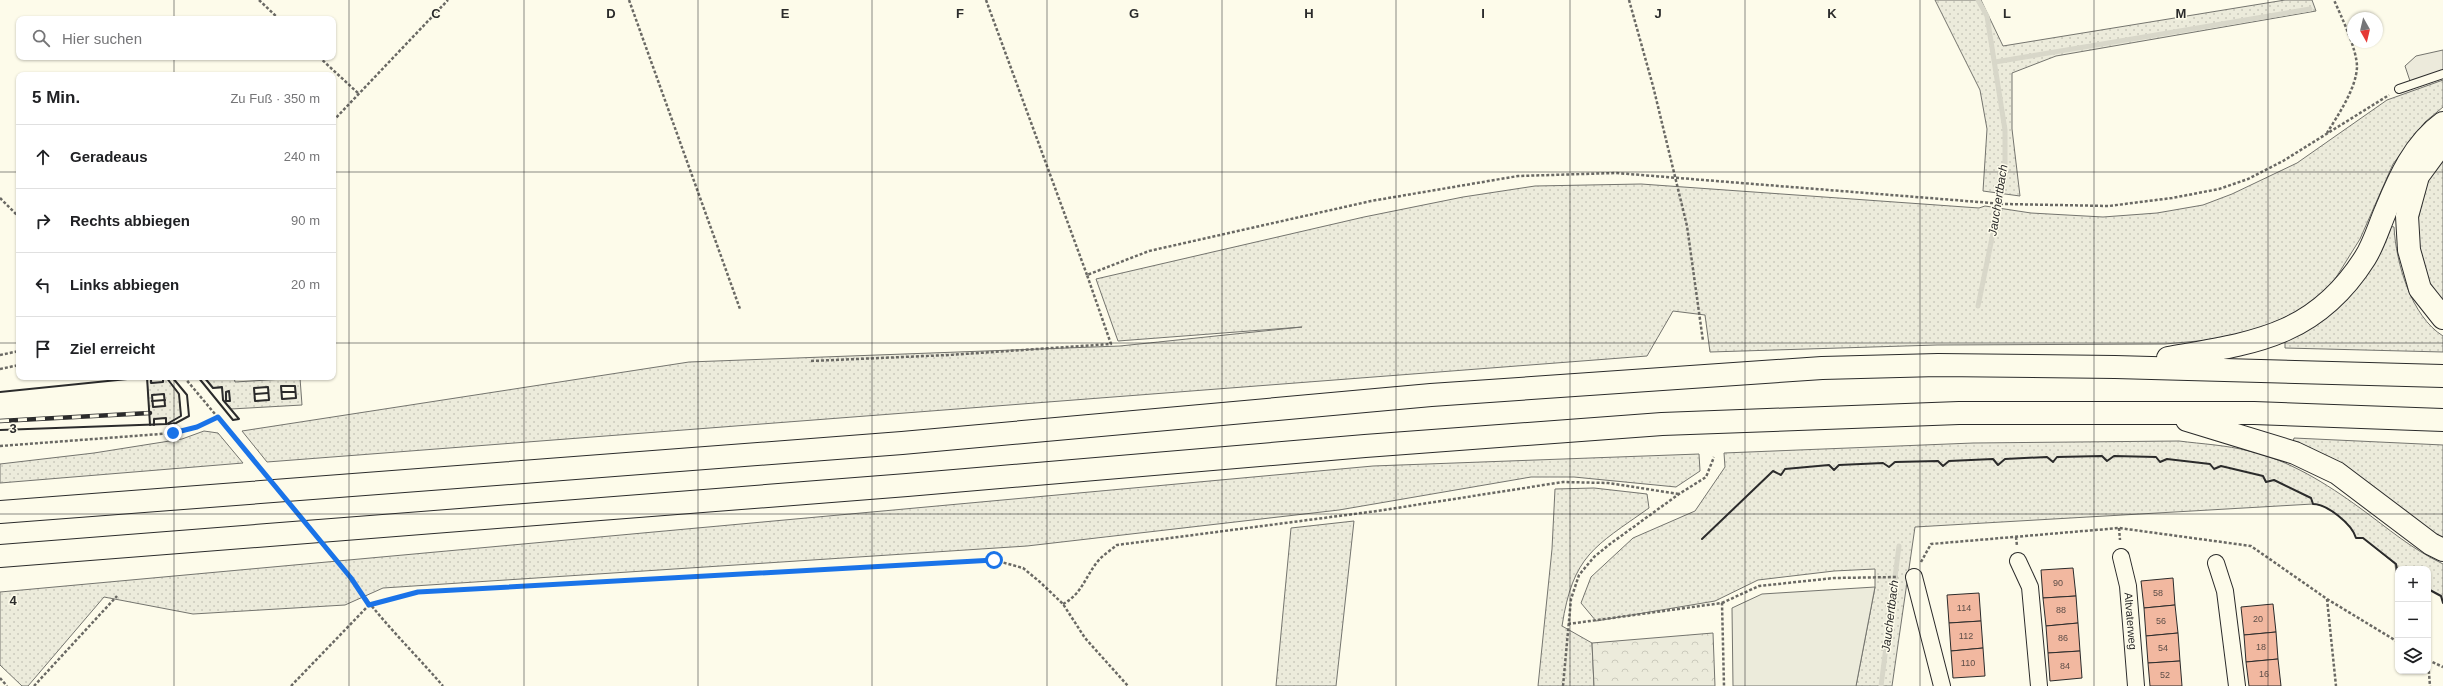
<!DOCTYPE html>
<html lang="de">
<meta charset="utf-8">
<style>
:root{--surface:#fff;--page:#f6f6f6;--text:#202124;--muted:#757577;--line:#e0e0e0}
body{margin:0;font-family:Helvetica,sans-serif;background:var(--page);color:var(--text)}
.controls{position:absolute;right:12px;bottom:12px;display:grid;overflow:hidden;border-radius:8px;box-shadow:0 1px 3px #0004}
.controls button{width:36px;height:36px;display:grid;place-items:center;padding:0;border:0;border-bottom:1px solid var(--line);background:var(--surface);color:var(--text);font:20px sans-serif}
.compass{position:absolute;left:2347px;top:12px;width:36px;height:36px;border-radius:50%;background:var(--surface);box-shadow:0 1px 3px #0004;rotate:172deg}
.stop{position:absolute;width:12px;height:12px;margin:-9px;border:3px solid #1a73e8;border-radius:50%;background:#fff}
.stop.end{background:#1a73e8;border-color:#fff;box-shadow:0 1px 4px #0008}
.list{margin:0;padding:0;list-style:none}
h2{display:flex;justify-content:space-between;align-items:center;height:52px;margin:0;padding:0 16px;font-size:17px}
h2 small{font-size:13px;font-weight:400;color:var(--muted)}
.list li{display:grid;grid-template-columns:26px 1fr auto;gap:12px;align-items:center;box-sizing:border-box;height:64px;padding:0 16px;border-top:1px solid var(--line)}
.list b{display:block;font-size:15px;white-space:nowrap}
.list em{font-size:13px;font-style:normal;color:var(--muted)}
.icon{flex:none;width:22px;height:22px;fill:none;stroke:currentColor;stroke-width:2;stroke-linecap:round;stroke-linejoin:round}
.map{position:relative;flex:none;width:2443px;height:686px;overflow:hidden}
.search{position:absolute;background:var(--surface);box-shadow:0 1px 3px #0004;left:16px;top:16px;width:320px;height:44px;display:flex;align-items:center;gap:10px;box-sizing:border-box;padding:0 14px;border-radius:8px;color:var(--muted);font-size:15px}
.panel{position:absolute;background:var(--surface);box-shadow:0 1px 3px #0004;left:16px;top:72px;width:320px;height:308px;border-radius:8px}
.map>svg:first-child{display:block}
</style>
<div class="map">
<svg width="2443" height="686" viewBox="0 0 2443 686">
<defs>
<pattern id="grass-dots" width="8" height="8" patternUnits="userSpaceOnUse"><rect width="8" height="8" fill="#ecebdb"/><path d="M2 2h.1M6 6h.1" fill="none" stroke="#cbcabc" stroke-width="1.8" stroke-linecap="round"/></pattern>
<pattern id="forest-crowns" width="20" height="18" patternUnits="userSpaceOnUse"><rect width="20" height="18" fill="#ecebdb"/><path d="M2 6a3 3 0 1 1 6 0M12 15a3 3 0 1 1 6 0" fill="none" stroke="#cbcabc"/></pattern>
</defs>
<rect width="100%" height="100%" fill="#fdfbea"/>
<!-- grass -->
<g fill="url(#grass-dots)" stroke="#74746e" fill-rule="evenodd">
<polygon points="1935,0 1981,0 2003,46 2285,0 2312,0 2316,11 2056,56 2012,73 2012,129 2020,196 1983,191 1987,129 1980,90"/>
<polygon points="2443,80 2443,107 2425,122 2393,164 2360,239 2327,292 2310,306 2242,337 2165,344 1937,345 1710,352 1705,315 1673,311 1647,356 267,462 242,431 689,362 1120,346 1302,327 1118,341 1096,279 1364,217 1463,197 1535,186 1641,184 1979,208 1985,206 2031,213 2103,217 2157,213 2203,205 2232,194 2297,163 2387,100"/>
<polygon points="2443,158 2443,309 2424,279 2414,238 2426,184"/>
<path d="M2389 226 2394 227C2396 263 2411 316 2443 336V352L2285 348V340Z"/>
<path d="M147 377H151L152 383 163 382V377H166L179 394 181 416 167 424 166 418 154 419V425H150ZM164 394 165 406 153 407 152 395Z"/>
<path d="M204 377H234L235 382 300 378 302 405 231 409 223 400 222 388H213ZM281 386H295L296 398 282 399ZM268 387 269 400 255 401 254 388Z"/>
<polygon points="204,431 218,433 243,463 0,483 0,464 94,453 182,439"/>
<polygon points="2294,438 2443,445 2443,542 2292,446"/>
<path d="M2179 441C2202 444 2226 445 2249 451 2289 460 2327 484 2360 508 2389 529 2410 548 2443 564V603L2441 596 2428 589V569H2398L2396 573 2395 564 2363 538H2356C2352 524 2327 504 2313 504L1915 527 1892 686H1856L1875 587V569L1834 571 1758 580 1715 601 1596 621 1581 603 1591 577 1633 538 1695 511 1725 467 1724 453 1973 443Z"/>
<polygon points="1699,454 1700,471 1676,487 1574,477 1531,477 1339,510 1027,546 383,588 345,605 193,614 104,597 28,686 22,686 0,665 0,592 1373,466"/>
<path d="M1594 488 1647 494 1649 508C1594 547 1573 555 1562 626L1592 643 1594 686H1538L1552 549 1555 489Z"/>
<polygon points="1354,521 1336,686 1276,686 1291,528"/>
</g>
<!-- forest -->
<polygon fill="url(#forest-crowns)" stroke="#74746e" points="1713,633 1715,686 1594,686 1592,643"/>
<!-- pitch -->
<polygon fill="#ecebdb" stroke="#74746e" points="1875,587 1856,686 1733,686 1732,608 1762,594"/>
<!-- parking -->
<polygon fill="#eceadb" stroke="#74746e" points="2443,50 2443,74 2411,84 2405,66 2416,56"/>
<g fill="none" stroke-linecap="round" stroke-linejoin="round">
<!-- stream -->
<g stroke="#d8d7c9" stroke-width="5">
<polyline points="1978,0 1987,16 2005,130 2005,175 1978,306"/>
<polyline points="1995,62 2310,9"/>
<polyline points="1881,686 1899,546"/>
</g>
</g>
<!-- building -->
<g fill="#f2b8a0" stroke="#2b2b2b">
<polygon points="2073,568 2076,596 2043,598 2041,570"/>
<polygon points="2173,578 2175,605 2144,608 2141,581"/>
<polygon points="1979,593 1981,621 1949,623 1947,595"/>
<polygon points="2076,596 2078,623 2046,626 2043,598"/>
<polygon points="2273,604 2276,632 2244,635 2241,607"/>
<polygon points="2175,605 2178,633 2146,636 2144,608"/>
<polygon points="1981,621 1983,648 1951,651 1949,623"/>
<polygon points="2078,623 2080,651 2048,653 2046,626"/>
<polygon points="2276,632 2278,659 2246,662 2244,635"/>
<polygon points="2178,633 2180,661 2148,663 2146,636"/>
<polygon points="1983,648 1985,676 1953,678 1951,651"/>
<polygon points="2080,651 2082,678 2050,681 2048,653"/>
<polygon points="2278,659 2281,686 2249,686 2246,662"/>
<polygon points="2180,661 2182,686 2150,686 2148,663"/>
</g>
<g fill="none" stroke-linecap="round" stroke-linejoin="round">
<defs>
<polyline id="service" points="2399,89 2443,74"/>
<g id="minor">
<path id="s1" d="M2121 557 2128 586 2136 686"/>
<polyline points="2018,561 2030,587 2039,686"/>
<polyline points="2216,563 2225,591 2237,686"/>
<polyline points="1914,577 1942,686"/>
</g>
<g id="motorway">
<polyline points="2443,142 2418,176 2407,216 2409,250 2420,289 2443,318"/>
<path d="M2168 358C2253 343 2315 337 2365 258 2374 244 2379 226 2386 210 2399 178 2414 144 2443 123"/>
<polyline points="2187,420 2295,453 2337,473 2431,544 2443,550"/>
<polyline points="0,512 902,443 1431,395 1822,368 1938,365 2115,367 2443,376"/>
<polyline points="0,556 907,485 1365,446 1662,424 1959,413 2254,413 2443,420"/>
</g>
</defs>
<!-- service casing -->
<use href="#service" stroke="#2b2b2b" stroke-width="10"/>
<!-- minor casing -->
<use href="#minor" stroke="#2b2b2b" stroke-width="18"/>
<!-- motorway casing -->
<use href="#motorway" stroke="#2b2b2b" stroke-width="24"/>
<!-- path -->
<g stroke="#6a6964" stroke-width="2.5" stroke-dasharray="3 2" stroke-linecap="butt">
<polyline points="259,0 279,19"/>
<polyline points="629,0 740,309"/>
<polyline points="986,0 1087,275"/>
<polyline points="1629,0 1653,86 1687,226 1703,341"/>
<polyline points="319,57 359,94"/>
<polyline points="333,121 448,0"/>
<path d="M2327 133C2338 115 2356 89 2357 67 2357 49 2341 16 2334 0"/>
<polyline points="0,198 19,217"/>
<polyline points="0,355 19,351"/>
<polyline points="811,361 949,355 1111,344 1087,275 1149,251 1371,201 1518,176 1616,173 2004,204 2109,206 2172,198 2219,189 2248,179 2283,161 2389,95"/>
<polyline points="0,369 19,365"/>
<polyline points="184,377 230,432"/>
<polyline points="0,446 173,433 197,427 218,417"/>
<polyline points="2119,528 2120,540"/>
<polyline points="2016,537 2017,546"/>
<polyline points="1921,562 1931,544 2119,528 2251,546 2327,599 2398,642"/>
<path d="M351 578C377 617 412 650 443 686"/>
<polyline points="2327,599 2336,686"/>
<polyline points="1722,603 1759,586 1834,578 1898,577"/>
<path d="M1063 604C1082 594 1085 577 1098 561 1103 555 1111 550 1117 545L1377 511 1563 482 1608 483 1679 494"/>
<polyline points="1568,624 1722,603 1724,686"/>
<polyline points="2428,660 2443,667"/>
<polyline points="2428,661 2430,686"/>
<polyline points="0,678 7,686"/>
<polyline points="34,686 117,596"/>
<polyline points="291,686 369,605 418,592 994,560 1023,568 1040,582 1063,604 1085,638 1128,686"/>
<polyline points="1563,686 1571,599 1579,575 1594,557 1610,544 1679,494 1706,477 1714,457"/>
</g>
<!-- service -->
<use href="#service" stroke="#fdfbea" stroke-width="8"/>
<!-- minor -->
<use href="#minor" stroke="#fdfbea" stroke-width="16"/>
<!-- motorway -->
<use href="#motorway" stroke="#fdfbea" stroke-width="22"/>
<defs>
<polyline id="rail" points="0,421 150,413"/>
</defs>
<!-- rail casing -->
<use href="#rail" stroke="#2b2b2b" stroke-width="4.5"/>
<!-- rail -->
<use href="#rail" stroke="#fdfbea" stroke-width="3" stroke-dasharray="9" stroke-linecap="butt"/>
<!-- path-bridge -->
<polyline stroke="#6a6964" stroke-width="2.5" stroke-dasharray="3 2" stroke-linecap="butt" points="230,432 351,578"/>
<!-- wall -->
<g stroke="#2b2b2b" stroke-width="2">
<polyline points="147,377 150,425"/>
<polyline points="151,377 151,383 163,382 163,377"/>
<polyline points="198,377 233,420 239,419 223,400 222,387 213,388 204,377"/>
<polyline points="214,377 217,377"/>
<polygon points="281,386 295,386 296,398 282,399"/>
<polygon points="268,387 269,400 255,401 254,388"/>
<polygon points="229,391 230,401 226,401 226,392"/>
<polyline points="0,392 147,377"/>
<polyline points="282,392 295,392"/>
<polygon points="164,394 165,406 153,407 152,395"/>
<polyline points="255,394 268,393"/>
<polyline points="152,401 165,400"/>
<polyline points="169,424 176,423 189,416 187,395 172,377"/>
<polyline points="154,425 154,419 166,418 166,424"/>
<polyline points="0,430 167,424 181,416 179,394 166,377"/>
<path d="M1702 539 1773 471 1781 475 1785 469 1829 465 1834 470 1839 465 1883 463 1889 467 1895 462 1938 461 1943 466 1949 461 1993 459 1998 465 2005 459 2047 457 2053 462 2057 457 2102 456 2107 461 2114 456 2156 457 2160 462 2167 459 2210 464 2214 469 2221 466 2263 476 2266 482 2274 480 2311 498 2313 504C2327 504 2352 524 2356 538H2363L2396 564 2398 574"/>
<polyline points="2428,589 2441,596 2443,603"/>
</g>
</g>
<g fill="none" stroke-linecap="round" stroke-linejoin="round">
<!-- route -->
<polyline stroke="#1a73e8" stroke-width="5" points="173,433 197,427 218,417 351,578 369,605 418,592 994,560"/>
</g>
<!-- grid -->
<path fill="none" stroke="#2b2b2b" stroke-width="1" stroke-opacity="0.55" d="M174 0V19M349 0V686M524 0V686M698 0V686M872 0V686M1047 0V686M1222 0V686M1396 0V686M1570 0V686M1745 0V686M1920 0V686M2094 0V686M2268 0V686M174 57V75M0 172H19M333 172H2443M0 343H19M333 343H2443M174 377V686M0 514H2443"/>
<g text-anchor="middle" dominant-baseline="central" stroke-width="3" stroke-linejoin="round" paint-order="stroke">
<!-- number labels -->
<g font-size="9" fill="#5d4e48">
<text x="2058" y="583">90</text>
<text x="2158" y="593">58</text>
<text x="1964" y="608">114</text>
<text x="2061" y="610">88</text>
<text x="2258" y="619">20</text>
<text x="2161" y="621">56</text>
<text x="1966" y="636">112</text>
<text x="2063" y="638">86</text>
<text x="2261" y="647">18</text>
<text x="2163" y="648">54</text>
<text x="1968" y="663">110</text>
<text x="2065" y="666">84</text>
<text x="2264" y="674">16</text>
<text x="2165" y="675">52</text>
</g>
<!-- street labels -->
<g font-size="11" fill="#2b2b2b" stroke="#fdfbea">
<text stroke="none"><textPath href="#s1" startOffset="65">Altvaterweg</textPath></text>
</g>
<!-- water labels -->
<g font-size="12" font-style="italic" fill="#2b2b2b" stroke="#fdfbea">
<text transform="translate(1998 200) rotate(-81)">Jauchertbach</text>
<text transform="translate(1890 616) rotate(-83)">Jauchertbach</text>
</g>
</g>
<g font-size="13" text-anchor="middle" font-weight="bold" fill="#2b2b2b" stroke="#fdfbea" stroke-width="3" stroke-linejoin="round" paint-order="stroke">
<text x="436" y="18">C</text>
<text x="611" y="18">D</text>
<text x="785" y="18">E</text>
<text x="960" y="18">F</text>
<text x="1134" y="18">G</text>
<text x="1309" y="18">H</text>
<text x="1483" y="18">I</text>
<text x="1658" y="18">J</text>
<text x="1832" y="18">K</text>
<text x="2007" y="18">L</text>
<text x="2181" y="18">M</text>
<text x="13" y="433">3</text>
<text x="13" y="605">4</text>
</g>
</svg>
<div class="controls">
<button>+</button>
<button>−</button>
<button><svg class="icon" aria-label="layers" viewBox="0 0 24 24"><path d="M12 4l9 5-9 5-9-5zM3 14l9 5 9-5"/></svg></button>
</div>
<svg class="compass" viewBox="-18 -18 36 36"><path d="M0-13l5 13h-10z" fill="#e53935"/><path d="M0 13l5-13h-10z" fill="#757577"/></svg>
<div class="stop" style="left:994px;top:560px"></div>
<div class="stop end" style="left:173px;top:433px"></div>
<div class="search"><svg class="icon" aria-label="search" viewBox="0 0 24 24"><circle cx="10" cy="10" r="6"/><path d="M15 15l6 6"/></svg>Hier suchen</div>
<section class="panel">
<h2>5 Min.<small>Zu Fuß · 350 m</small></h2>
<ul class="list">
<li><svg class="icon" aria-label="ahead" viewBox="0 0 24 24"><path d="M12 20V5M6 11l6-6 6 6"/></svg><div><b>Geradeaus</b></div><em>240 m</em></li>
<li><svg class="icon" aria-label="right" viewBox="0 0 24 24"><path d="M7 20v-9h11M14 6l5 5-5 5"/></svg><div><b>Rechts abbiegen</b></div><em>90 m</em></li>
<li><svg class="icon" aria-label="left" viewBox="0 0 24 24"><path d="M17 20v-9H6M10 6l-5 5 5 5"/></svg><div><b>Links abbiegen</b></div><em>20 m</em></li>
<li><svg class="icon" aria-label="arrive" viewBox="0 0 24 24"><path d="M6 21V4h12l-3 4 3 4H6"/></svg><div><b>Ziel erreicht</b></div></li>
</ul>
</section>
</div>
